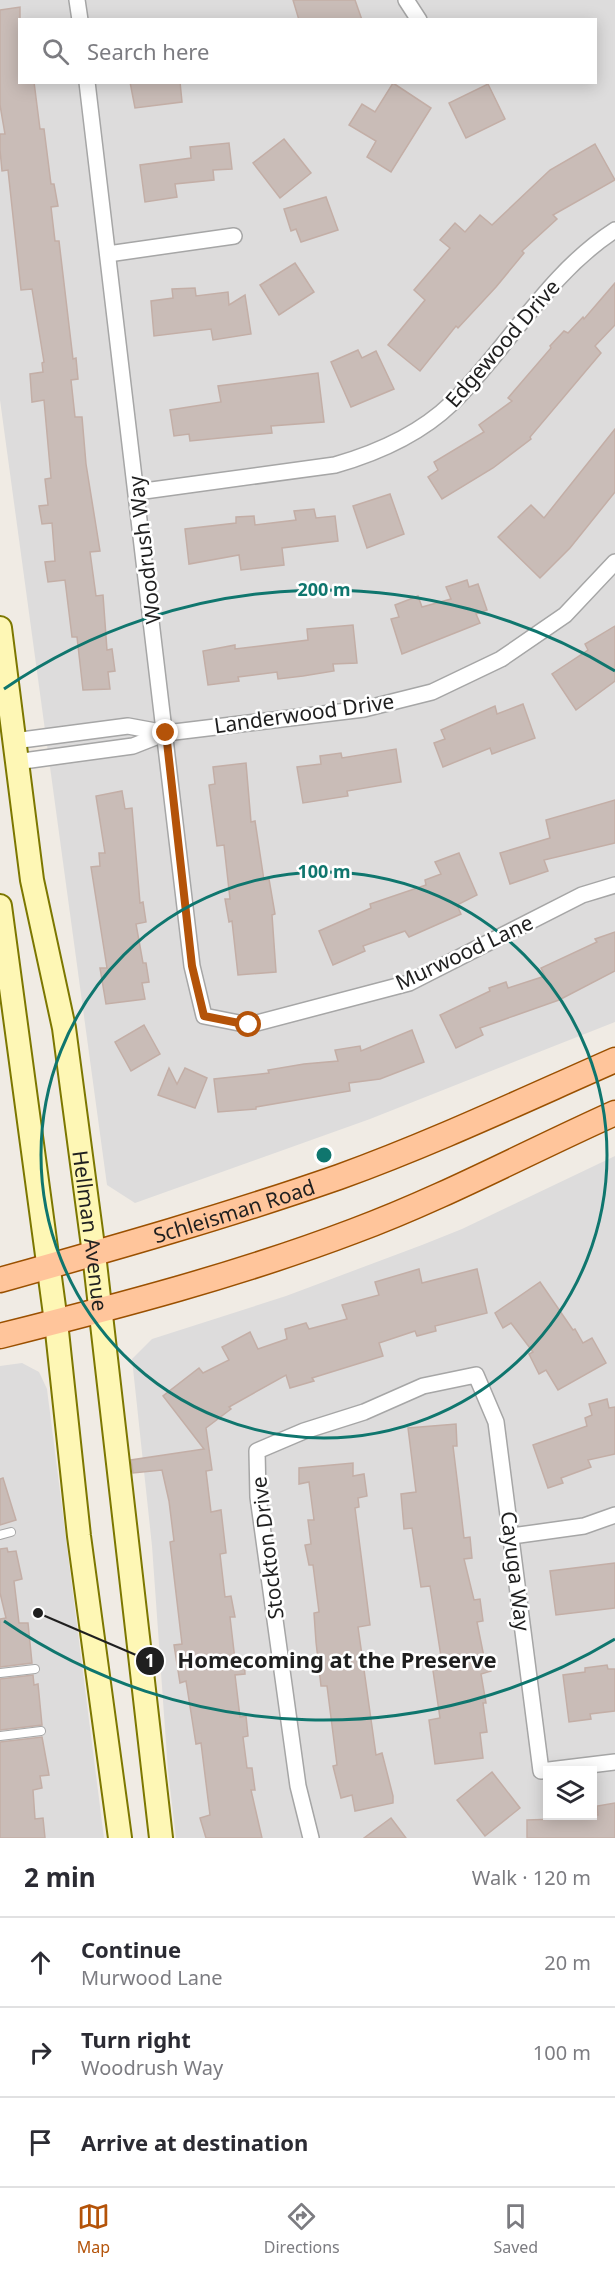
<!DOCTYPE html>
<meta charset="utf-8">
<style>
:root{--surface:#fff;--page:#f2f2f3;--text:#2b2b33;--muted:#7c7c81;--line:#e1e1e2;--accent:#b45309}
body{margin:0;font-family:"Noto Sans",sans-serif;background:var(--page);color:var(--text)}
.controls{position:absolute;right:18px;bottom:18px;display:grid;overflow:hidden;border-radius:0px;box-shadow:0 3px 15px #0003}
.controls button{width:54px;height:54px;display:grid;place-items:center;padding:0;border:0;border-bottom:2px solid var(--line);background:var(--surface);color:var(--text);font:30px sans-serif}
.stop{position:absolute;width:18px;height:18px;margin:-14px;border:4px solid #b45309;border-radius:50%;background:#fff}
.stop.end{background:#b45309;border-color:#fff;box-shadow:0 2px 6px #0008}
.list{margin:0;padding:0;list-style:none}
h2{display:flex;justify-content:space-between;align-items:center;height:78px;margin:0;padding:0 24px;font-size:26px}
h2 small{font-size:20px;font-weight:400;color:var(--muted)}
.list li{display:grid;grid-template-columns:39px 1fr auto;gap:18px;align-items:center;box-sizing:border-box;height:90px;padding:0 24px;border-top:2px solid var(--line)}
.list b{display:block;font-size:22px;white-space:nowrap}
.list p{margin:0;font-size:20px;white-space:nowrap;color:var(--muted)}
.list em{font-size:20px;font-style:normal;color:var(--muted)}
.icon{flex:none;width:33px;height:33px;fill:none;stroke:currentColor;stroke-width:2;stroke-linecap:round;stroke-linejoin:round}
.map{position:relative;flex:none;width:615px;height:1838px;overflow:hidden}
.search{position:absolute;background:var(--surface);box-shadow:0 3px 15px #0003;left:18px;right:18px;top:18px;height:66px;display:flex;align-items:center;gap:15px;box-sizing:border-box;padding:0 21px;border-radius:0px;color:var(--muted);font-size:22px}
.sheet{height:348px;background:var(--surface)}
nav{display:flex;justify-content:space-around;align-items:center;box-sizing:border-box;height:84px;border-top:2px solid var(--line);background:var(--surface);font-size:16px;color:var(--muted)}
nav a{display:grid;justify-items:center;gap:3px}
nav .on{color:var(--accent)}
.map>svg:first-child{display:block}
</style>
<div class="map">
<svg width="615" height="1838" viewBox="0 0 615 1838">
<rect width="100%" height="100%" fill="#f0ebe4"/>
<!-- residential -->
<g fill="#dddcdc" fill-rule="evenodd">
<path d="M0 0H615V1022L370 1119 135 1203 107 1185 0 400ZM20 20H596V82H20Z"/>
<path d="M615 1156V1838H176L168 1771 152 1546 132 1359 152 1339 286 1296 422 1245 462 1229ZM548 1770H592V1816H548Z"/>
<polygon points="22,1363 39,1372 47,1389 104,1838 0,1838 0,1366"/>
</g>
<!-- building -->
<g fill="#c9bcb7" stroke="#c3aea6" stroke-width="1.5">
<polygon points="293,0 355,0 362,20 299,20"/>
<polygon points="20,7 20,82 34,82 40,129 44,129 51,184 54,184 58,206 51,207 55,241 59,241 73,359 76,358 78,379 71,380 75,417 82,417 86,464 100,551 90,552 96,596 103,595 107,650 112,649 115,671 108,672 110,689 83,690 77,637 72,637 65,580 48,582 45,562 55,561 52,523 42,524 39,506 48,505 45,479 51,478 44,400 32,402 30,374 43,372 42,363 44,362 32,289 21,290 8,170 2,171 0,150 0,134 5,134 0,105 0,10"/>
<polygon points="130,82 180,82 182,102 135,108"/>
<polygon points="393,83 431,108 391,172 367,157 376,141 349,125 362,104 375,112"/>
<polygon points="488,84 505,119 466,138 449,103"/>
<polygon points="284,139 311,173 280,198 253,163"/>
<polygon points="229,143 232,169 213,170 214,180 175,184 177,197 145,202 140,165 191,158 190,147"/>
<polygon points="595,144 615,180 553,215 557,219 522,251 524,253 496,287 458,328 456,326 420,371 388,345 425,300 414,290 450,248 440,240 455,223 465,232 480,215 492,225 550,170"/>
<polygon points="326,197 338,230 301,242 296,229 291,231 284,209"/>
<polygon points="295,263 314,292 279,315 260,285"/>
<polygon points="615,283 615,325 595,346 601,353 530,437 531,439 493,468 442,499 428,477 438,470 434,462 484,432 479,425 512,401 508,398 551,348 550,346 564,331 568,333 583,317 584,319"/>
<polygon points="195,288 196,296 228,292 229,305 245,295 251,334 213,340 211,329 154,336 151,301 173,298 172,289"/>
<polygon points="358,350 362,358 376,351 394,389 351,407 331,362"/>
<polygon points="318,373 324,422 271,426 272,433 190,441 189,434 174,436 170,410 221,402 218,386"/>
<polygon points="615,429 615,492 570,548 540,578 498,537 531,505 544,518"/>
<polygon points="390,494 404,534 367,548 353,506"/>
<polygon points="314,509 316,518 335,516 338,541 282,548 284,565 241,570 239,555 189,564 185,529 236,523 236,517 254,516 255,525 296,520 294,511"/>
<polygon points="467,580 469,587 478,584 487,610 476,614 480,623 402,654 391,619 399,617 395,605 418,596 422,607 451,599 446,587"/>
<polygon points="353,625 357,663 333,664 334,671 303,676 278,679 277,672 238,677 239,681 208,685 203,651 235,645 235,649 308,640 307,629"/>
<polygon points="615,626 615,681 576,710 552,674 588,650 585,644"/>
<polygon points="523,704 535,738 492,754 490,748 443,767 434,743 445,739 441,730 495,706 497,714"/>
<polygon points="396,749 401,782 347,791 348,796 303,803 297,767 321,764 320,756 341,753 342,758"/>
<polygon points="246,763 251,822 255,821 264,880 269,879 275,914 272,915 276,972 238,975 232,921 229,922 225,899 230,899 224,845 217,846 209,785 215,784 213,767"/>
<polygon points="122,791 125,809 132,808 140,903 143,902 146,922 136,924 143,963 146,963 149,982 142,983 145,999 106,1004 100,968 107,968 91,867 100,866 99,853 105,853 96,796"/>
<polygon points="615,800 615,843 544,860 548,871 510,884 500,853 550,838 546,820"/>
<polygon points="459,853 477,895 457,905 461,914 409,937 405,931 363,946 365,951 333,965 319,931 371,908 370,904 426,885 425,880 441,874 435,862"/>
<polygon points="615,932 615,971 559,1000 480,1028 483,1035 456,1048 440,1015 490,991 489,988 506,982 508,988 545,976 541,968 597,942 595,939"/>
<polygon points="144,1025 160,1054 131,1071 115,1042"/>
<polygon points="412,1030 424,1062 380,1079 349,1083 350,1091 256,1107 256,1109 218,1112 214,1079 269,1073 268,1070 304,1064 338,1061 335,1050 360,1046 361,1051"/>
<polygon points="169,1068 177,1084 185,1068 207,1078 195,1108 158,1095"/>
<polygon points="419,1269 422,1283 477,1269 487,1313 435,1326 436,1331 417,1336 415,1331 379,1343 383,1356 312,1378 314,1381 290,1388 286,1375 229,1407 231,1409 206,1428 212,1470 206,1471 211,1512 221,1510 226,1553 220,1554 225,1597 231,1596 235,1617 230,1617 235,1660 244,1659 245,1674 235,1675 240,1717 246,1716 248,1736 243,1737 247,1768 252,1768 255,1790 251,1790 262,1838 206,1838 200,1818 210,1815 201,1743 196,1744 186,1681 180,1683 174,1645 182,1644 170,1542 174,1541 169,1501 162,1470 133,1473 131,1460 204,1449 163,1396 199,1368 203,1373 229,1360 222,1347 250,1332 258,1349 287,1339 285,1329 306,1323 309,1329 347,1319 342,1305 379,1295 375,1282"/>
<polygon points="540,1282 573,1330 575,1329 583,1343 592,1338 606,1363 558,1390 546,1370 539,1374 529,1354 533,1352 511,1323 503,1328 495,1313"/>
<polygon points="607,1399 609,1408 615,1407 615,1454 588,1460 591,1467 561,1478 563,1483 548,1488 533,1445 587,1426 585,1418 592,1415 589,1404"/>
<polygon points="456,1424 457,1446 453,1446 459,1495 464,1538 470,1537 472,1558 464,1559 474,1600 480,1599 483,1621 477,1622 484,1657 489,1656 491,1671 481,1674 486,1703 483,1703 487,1732 480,1733 483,1758 435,1764 429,1720 440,1718 432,1664 442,1663 430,1586 421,1587 412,1528 404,1529 401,1494 416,1492 408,1428"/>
<polygon points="353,1463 353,1476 364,1474 367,1496 358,1498 359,1507 355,1508 370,1625 358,1627 376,1755 382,1753 393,1796 393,1803 355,1811 352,1795 341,1798 333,1766 337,1765 327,1686 321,1686 316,1642 314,1613 319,1612 313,1565 309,1565 305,1545 311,1544 308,1520 314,1520 309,1482 299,1484 299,1468"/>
<polygon points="3,1478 16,1520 0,1525 0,1479"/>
<polygon points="7,1548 8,1552 16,1551 22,1579 14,1581 19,1623 28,1623 32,1663 0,1667 0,1619 6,1618 0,1593 0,1549"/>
<polygon points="615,1563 615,1608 556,1615 550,1571"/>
<polygon points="607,1665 608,1669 615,1669 615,1711 590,1714 591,1719 569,1722 563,1675 585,1672 585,1668"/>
<polygon points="33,1675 34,1685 38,1684 42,1725 0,1730 0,1679"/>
<polygon points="42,1737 49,1775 40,1776 42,1788 33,1790 35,1819 43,1818 45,1838 0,1838 0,1742"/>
<polygon points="492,1772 520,1808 485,1836 457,1800"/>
<polygon points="615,1803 615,1838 527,1838 527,1820 557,1819 557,1815 598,1815 597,1806"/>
<polygon points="391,1818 406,1838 364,1838"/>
</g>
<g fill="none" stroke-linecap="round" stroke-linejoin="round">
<defs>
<g id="service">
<polyline points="0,1535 11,1532"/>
<polyline points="0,1673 35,1669"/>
<polyline points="0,1736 41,1731"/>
</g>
<g id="minor">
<polyline points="77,0 80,20"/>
<polyline points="406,0 419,20"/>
<polyline points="87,82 192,966 204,1016 249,1025 409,983 582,895 615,885"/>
<polyline points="108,254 234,236"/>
<path d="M137 492 335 465C377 453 420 434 452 403 508 348 547 274 615 230"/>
<polyline points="14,741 128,726 166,733"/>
<polyline points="16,762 133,746 166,733 364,709 432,692 501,659 565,615 615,562"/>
<polyline points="512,1536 584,1526 615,1515"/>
<polyline points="311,1838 298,1786 258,1497 257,1451 304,1431 364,1412 423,1386 476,1375 496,1422 541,1771 615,1762"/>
</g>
<g id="secondary">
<path id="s1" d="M0 628 32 880 64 1028 94 1254 161 1838"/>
<polyline points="0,906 56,1322 79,1536 120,1838"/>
</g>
<g id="primary">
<path id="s2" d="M0 1280C114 1248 227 1216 339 1177 433 1143 524 1100 615 1060"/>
<path d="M0 1336C119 1306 238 1275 354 1231 443 1198 528 1152 615 1113"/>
</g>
</defs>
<!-- service casing -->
<use href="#service" stroke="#a6a6a6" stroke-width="10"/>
<!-- minor casing -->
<use href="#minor" stroke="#a6a6a6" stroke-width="18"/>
<!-- secondary casing -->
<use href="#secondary" stroke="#7c7700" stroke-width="26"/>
<!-- primary casing -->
<use href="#primary" stroke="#9a5000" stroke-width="27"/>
<!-- service -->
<use href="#service" stroke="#fff" stroke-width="8"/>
<!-- minor -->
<use href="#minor" stroke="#fff" stroke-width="15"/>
<!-- secondary -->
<use href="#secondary" stroke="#fef7b5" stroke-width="22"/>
<!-- primary -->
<use href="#primary" stroke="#ffc59b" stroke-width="24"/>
</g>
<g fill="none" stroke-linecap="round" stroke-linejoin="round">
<!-- route -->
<polyline stroke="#b45309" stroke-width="8" points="166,733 192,966 204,1016 249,1025"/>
</g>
<!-- distance rings -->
<g fill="none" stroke="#0f766e" stroke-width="3">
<circle cx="324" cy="1155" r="283"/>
<path d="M615 1639A565 565 0 0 1 4 1621M4 689A565 565 0 0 1 615 671"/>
</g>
<g text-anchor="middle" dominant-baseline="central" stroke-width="5" stroke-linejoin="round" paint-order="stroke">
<!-- street labels -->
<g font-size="21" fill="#1f1f1f" stroke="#fff">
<text transform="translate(502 343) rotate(-49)">Edgewood Drive</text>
<text transform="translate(144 550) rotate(-97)">Woodrush Way</text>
<text transform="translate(304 713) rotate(-8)">Landerwood Drive</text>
<text transform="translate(464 952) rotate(-25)">Murwood Lane</text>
<text stroke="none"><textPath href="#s2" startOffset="244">Schleisman Road</textPath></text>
<text stroke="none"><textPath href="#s1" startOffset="610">Hellman Avenue</textPath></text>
<text transform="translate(267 1548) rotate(-97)">Stockton Drive</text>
<text transform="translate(516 1571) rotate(83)">Cayuga Way</text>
</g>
</g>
<circle cx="324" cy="1155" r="9" fill="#0f766e" stroke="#fff" stroke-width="3"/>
<g font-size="18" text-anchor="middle" font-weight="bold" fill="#0f766e" stroke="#fff" stroke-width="5" stroke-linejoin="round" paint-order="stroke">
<text x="324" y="596">200 m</text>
<text x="324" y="878">100 m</text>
</g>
<!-- callouts -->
<path fill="none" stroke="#1f1f1f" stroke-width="2" d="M38 1613L150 1661"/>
<g fill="#1f1f1f" stroke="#fff" stroke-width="2">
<circle cx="38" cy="1613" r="6"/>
<circle cx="150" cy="1661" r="15"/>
</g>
<g font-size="18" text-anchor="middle" font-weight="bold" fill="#fff">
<text x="150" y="1667">1</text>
</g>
<g font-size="22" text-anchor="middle" font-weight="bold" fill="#1f1f1f" stroke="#fff" stroke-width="5" stroke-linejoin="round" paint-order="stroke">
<text x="337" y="1668">Homecoming at the Preserve</text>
</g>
</svg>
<div class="controls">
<button><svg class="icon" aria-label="layers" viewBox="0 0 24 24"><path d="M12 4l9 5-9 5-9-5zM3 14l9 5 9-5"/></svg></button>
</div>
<div class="stop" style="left:249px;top:1025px"></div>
<div class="stop end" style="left:166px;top:733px"></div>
<div class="search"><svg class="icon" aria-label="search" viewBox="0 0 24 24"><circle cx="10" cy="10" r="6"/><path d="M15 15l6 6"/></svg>Search here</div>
</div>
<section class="sheet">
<h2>2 min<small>Walk · 120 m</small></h2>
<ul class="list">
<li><svg class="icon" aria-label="ahead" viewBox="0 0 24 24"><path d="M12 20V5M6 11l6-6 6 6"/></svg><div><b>Continue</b><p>Murwood Lane</p></div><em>20 m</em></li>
<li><svg class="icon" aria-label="right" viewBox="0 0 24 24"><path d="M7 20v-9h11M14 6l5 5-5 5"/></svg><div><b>Turn right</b><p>Woodrush Way</p></div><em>100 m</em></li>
<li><svg class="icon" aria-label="arrive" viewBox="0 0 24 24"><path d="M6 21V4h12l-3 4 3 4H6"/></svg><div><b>Arrive at destination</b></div></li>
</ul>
</section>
<nav>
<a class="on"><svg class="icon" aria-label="map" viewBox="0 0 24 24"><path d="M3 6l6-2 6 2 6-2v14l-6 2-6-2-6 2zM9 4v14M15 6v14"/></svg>Map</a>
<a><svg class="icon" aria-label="directions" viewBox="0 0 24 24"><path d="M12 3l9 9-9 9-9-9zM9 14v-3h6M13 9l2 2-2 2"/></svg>Directions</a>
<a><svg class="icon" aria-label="saved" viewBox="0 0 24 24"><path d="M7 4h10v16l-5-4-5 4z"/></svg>Saved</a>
</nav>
